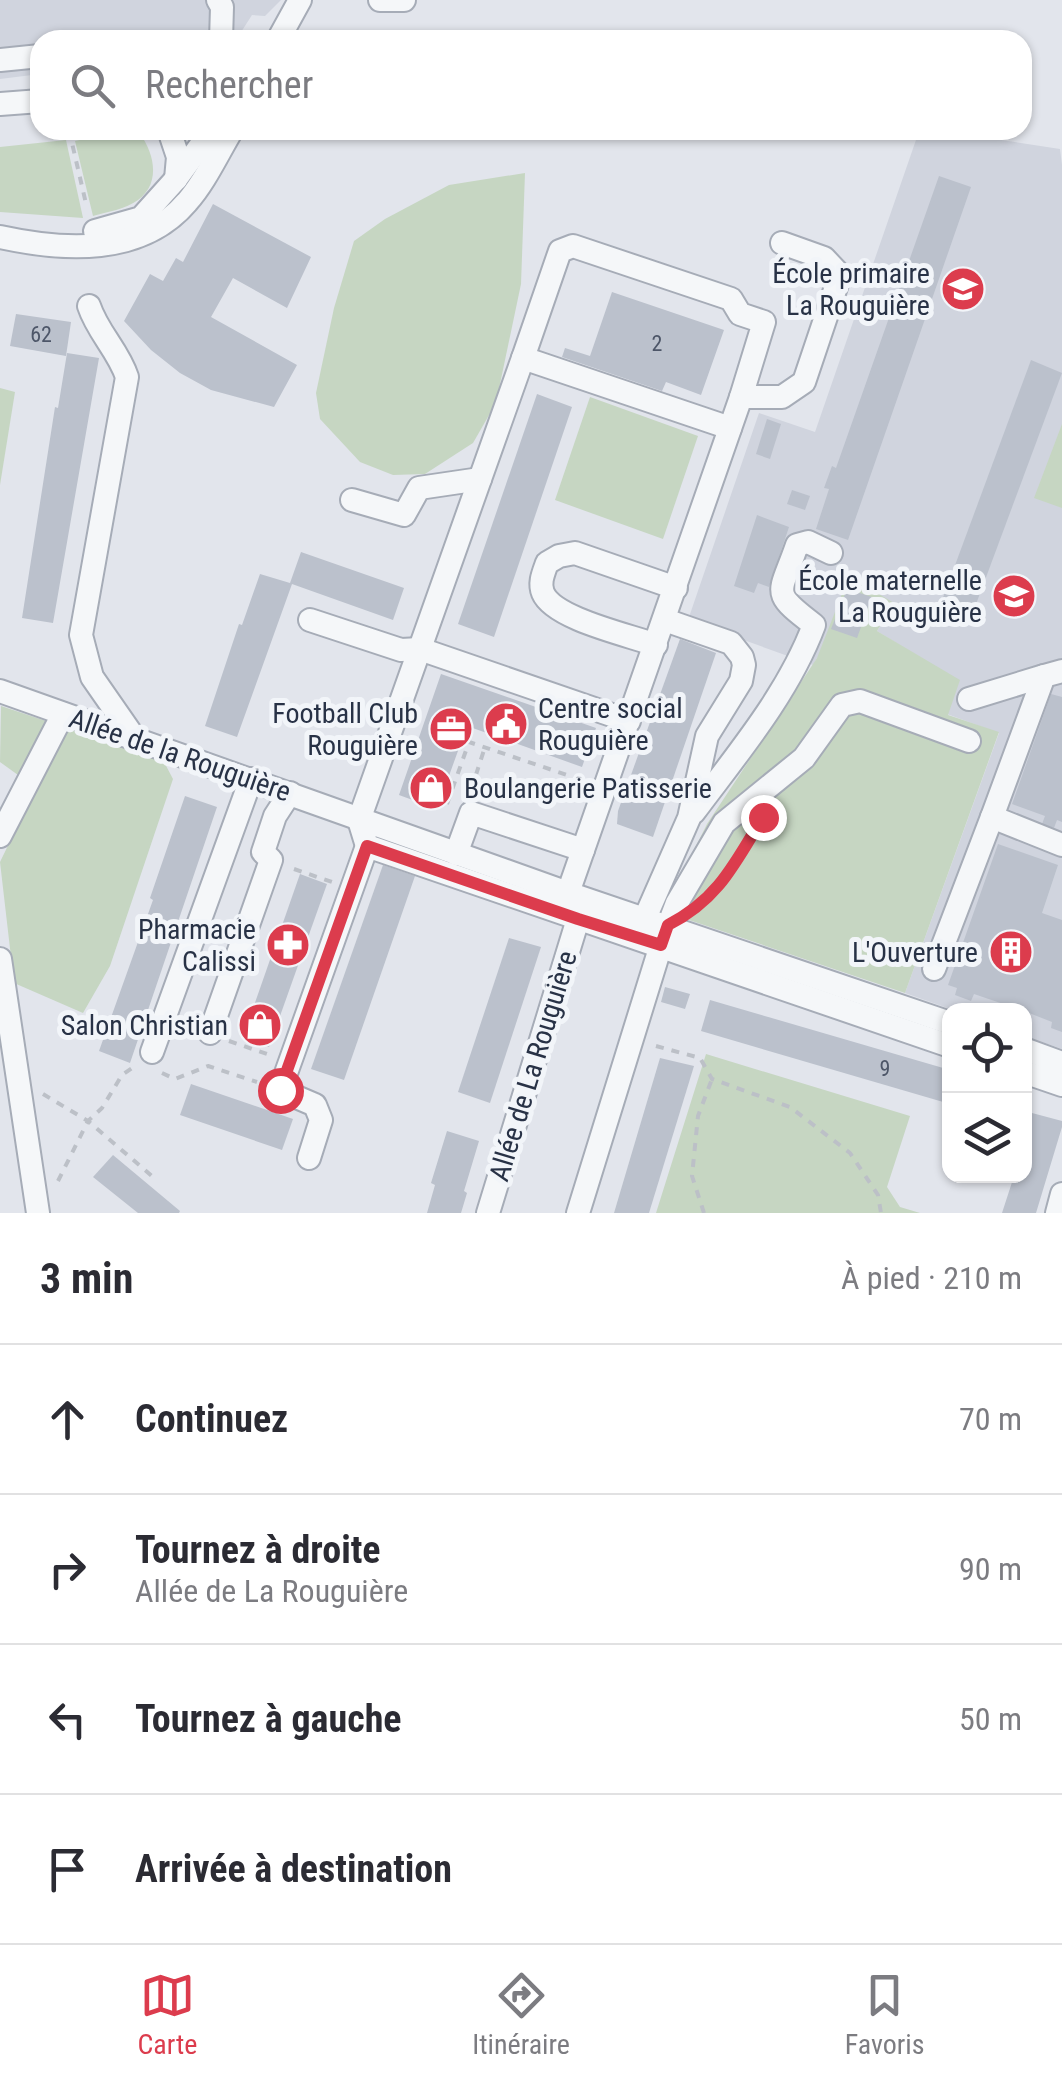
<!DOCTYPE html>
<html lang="fr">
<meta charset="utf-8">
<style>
:root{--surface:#fff;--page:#f7f7f7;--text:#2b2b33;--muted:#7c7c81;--line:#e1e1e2;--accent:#dc3c4d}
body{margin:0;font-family:"Roboto Condensed",sans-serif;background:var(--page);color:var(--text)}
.controls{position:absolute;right:30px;bottom:30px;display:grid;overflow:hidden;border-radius:20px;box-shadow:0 2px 8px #0004}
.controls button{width:90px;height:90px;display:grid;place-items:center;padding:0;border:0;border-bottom:2px solid var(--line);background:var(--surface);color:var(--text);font:50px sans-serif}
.stop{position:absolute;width:30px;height:30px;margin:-22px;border:8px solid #dc3c4d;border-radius:50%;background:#fff}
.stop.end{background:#dc3c4d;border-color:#fff;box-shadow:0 2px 10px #0008}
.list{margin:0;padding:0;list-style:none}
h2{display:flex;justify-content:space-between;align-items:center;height:130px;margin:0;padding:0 40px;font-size:42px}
h2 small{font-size:32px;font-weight:400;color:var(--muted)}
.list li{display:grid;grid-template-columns:65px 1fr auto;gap:30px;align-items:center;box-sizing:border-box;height:150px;padding:0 40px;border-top:2px solid var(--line)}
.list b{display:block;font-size:38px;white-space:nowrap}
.list p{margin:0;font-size:32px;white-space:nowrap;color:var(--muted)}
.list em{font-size:32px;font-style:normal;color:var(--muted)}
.icon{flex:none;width:55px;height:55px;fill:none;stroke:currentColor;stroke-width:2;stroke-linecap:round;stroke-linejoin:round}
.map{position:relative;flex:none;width:1062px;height:1213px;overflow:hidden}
.search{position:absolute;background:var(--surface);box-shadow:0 2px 8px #0004;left:30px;right:30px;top:30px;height:110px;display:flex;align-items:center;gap:25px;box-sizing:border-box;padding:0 35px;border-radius:30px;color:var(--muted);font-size:38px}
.sheet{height:730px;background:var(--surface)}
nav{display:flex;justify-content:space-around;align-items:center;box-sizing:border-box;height:140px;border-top:2px solid var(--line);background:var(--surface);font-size:28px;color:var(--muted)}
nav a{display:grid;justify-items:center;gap:5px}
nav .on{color:var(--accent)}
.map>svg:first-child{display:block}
</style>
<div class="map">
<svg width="1062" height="1213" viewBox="0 0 1062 1213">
<rect width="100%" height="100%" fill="#e2e5ec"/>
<!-- built -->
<g fill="#d0d4de">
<polygon points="0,0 281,0 265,16 252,15 236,40 40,40 40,74 0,79"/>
<polygon points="975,136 1060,149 1062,165 1062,1049 1025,1036 1024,1011 953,1010 905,993 999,733 947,714 916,655 877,631 894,604 817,658 813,665 688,620 759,413 815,432 917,137"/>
</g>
<!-- green -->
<g fill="#c6d6c2">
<path d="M102 130H137C153 149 163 182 138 200 126 209 107 212 93 216L75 141 94 137Z"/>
<polygon points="66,140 83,218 0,212 0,147"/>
<polygon points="525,173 521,284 496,403 473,443 425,474 393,475 360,462 320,419 316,393 334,308 354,241 385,219 449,185"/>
<polygon points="0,388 15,392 0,485"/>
<polygon points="590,397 698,436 663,539 555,500"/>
<polygon points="1062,424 1062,508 1034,498"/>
<polygon points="849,576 894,603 877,631 960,680 948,715 999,732 905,993 689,920 691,909 669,900 707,824 817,658"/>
<polygon points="1,706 163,760 173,779 110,966 83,1013 14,983 0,862 36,788 0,762"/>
<polygon points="706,1054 910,1116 887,1187 900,1207 920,1213 656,1213"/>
</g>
<!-- building -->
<g fill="#bbc1cc">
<polygon points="939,176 971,187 848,540 816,529 829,489 824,488 832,466 836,468"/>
<polygon points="213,204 311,257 287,308 233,278 211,317 297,365 274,407 211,390 180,373 151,350 124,321 150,274 163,281 176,258 183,262"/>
<polygon points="612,292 724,330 701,395 666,382 662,391 562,357 565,348 590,356"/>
<polygon points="16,314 71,322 66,356 10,346"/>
<polygon points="67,353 99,358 53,623 22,618 55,407 58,408"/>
<polygon points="1031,360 1062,373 972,615 941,603"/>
<polygon points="537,394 572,407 494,637 458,624"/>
<polygon points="767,419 781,424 770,459 756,454"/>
<polygon points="792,490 810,496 805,510 787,504"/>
<polygon points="757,515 789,527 769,587 758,583 754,593 734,586"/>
<polygon points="301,552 404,588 393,620 292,584 237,737 205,726 239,624 242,625 260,574 290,583"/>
<polygon points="847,589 872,597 857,638 831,629"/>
<polygon points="680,639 716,653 653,837 617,824 618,811"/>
<polygon points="441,674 596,728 582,767 467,726 437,809 399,795"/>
<polygon points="1051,694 1062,697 1062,822 1057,820 1054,828 1042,824 1045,816 1012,804"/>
<polygon points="185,796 217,807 130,1063 99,1051 153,900 150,898"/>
<polygon points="998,844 1058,865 1042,913 1062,920 1062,1032 1051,1028 1052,1022 1024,1011 974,994 971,1001 955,995 957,988 948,985"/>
<polygon points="383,865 415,876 344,1080 311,1069"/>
<polygon points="300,874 327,884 269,1047 243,1037"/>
<polygon points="509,938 541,947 490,1103 458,1092"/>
<polygon points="665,987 690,994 685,1009 661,1002"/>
<polygon points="710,1000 950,1070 950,1104 701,1031"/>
<polygon points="660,1058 694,1066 649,1213 614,1213"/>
<polygon points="191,1084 293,1119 282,1150 180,1115"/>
<polygon points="1032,1113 1062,1121 1062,1127 1036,1213 1002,1213 1014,1176 1024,1176 1024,1139"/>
<polygon points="447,1131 479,1141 464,1191 467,1193 461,1213 427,1213 435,1185 431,1183"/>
<polygon points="113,1155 180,1211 179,1213 138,1213 93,1177"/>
</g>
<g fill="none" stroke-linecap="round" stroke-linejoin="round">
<defs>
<g id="minor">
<polyline points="218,0 222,7 221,40"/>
<polyline points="380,0 404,0"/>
<polyline points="278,40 300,0"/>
<polyline points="0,60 40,56"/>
<polyline points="0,104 40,101"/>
<polyline points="169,130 178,157 176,179"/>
<polyline points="95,231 141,218 176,179 212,130"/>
<path d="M0 237C64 251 141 256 187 202 205 182 218 153 232 130"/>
<path d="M89 306C98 333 118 350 127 377L81 635 92 677 133 736"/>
<polyline points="523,358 560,251 573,246 731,299 740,314 764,322 741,397"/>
<polyline points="352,500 404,515 419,488 480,479"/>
<polyline points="310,620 401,650 420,649 629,721"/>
<path d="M656 645C629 635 554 619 543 593 539 583 543 574 547 563L559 556 575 553 676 588"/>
<polyline points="1062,671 1044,676 992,817 1062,845"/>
<polyline points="0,691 568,893 950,1023"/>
<polyline points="969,699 1044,676"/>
<path d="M694 812C738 753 788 694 814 625 769 591 780 595 797 545L808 542 831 553"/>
<polyline points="359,820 523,358 730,428"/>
<polyline points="359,820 367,846 950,1046"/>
<polyline points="0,836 63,714"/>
<polyline points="456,854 471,813 583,850"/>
<polyline points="645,918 689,818 707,736 741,681 744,665 742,657 731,643 665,620"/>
<polyline points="0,959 38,1213"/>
<polyline points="934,969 992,817"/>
<polyline points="210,1033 271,860 263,852 275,816 290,793"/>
<polyline points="1024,1049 1062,1063"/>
<polyline points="152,1052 251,779"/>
<polyline points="1024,1072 1062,1085"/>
<polyline points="309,1158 321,1120 315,1105 280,1090 367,846"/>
<polyline points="488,1213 578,919 568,893 741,397 782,397 804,382 840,275 824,258 782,243"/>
<polyline points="578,1213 661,945 677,903 724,823 804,758 842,705 860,701 969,741"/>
<polyline points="1057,1213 1062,1194"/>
</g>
</defs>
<!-- minor casing -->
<use href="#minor" stroke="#a6acb7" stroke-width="26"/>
<!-- path -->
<g stroke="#bcc0c7" stroke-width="4" stroke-dasharray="8 8" stroke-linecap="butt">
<polyline points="69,130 87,208"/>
<polyline points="471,790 485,747"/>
<polyline points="447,804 469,742 582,780"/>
<polyline points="294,869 332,882"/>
<polyline points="709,897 720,887 757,827"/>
<polyline points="229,1041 267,1054"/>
<polyline points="656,1046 700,1058 712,1079 790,1107 850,1153 878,1195 881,1213"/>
<polyline points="162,1073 175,1079 208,1066 257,1082"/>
<polyline points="43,1094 88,1121 153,1177"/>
<polyline points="58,1181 88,1121 102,1108 122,1075 135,1066"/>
<polyline points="704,1213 692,1176 698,1116 712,1079"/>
</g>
<!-- minor -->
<use href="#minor" stroke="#f5f7f9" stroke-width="22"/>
</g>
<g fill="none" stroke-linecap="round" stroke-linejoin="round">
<!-- route -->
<path stroke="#dc3c4d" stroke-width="12" d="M280 1090 367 846 578 919 661 945 668 925C718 900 735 863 763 817"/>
</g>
<!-- icons -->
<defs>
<symbol id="school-disc" viewBox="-11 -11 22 22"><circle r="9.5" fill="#dc3c4d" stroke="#f2f5f9"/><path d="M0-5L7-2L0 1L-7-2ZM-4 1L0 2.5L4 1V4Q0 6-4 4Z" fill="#fff"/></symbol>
<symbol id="civic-disc" viewBox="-11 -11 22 22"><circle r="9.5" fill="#dc3c4d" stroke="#f2f5f9"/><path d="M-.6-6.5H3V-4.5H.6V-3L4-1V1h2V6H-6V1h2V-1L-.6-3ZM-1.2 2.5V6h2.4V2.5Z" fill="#fff"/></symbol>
<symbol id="office-disc" viewBox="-11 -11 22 22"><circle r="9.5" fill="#dc3c4d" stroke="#f2f5f9"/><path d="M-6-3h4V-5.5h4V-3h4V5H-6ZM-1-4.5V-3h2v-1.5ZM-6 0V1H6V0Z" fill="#fff"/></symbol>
<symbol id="shop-disc" viewBox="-11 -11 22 22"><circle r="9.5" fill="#dc3c4d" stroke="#f2f5f9"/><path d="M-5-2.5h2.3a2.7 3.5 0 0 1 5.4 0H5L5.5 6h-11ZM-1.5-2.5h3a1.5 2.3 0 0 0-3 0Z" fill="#fff"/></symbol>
<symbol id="pharmacy-disc" viewBox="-11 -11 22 22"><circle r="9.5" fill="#dc3c4d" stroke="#f2f5f9"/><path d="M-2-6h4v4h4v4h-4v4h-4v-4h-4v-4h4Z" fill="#fff"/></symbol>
<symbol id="building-disc" viewBox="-11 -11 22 22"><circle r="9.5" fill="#dc3c4d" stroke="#f2f5f9"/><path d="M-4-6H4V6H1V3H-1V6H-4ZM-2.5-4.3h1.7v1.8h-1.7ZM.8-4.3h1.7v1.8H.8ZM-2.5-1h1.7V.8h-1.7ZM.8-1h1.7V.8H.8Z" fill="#fff"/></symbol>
</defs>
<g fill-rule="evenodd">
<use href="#school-disc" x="938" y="264" width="50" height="50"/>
<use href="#school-disc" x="989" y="571" width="50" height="50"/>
<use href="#civic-disc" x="481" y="699" width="50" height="50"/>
<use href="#office-disc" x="426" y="704" width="50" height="50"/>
<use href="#shop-disc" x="406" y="763" width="50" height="50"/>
<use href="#pharmacy-disc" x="263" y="920" width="50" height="50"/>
<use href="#building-disc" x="986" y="927" width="50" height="50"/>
<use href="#shop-disc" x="235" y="1000" width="50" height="50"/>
</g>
<g text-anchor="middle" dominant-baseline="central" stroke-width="10" stroke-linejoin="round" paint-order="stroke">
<!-- number labels -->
<g font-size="22" fill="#4d5668">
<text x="41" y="334">62</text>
<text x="657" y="343">2</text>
<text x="885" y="1068">9</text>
</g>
<!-- poi labels -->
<g font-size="28" fill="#283246" stroke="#f2f5f9" text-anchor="end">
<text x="930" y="273">École primaire<tspan x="930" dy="32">La Rouguière</tspan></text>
<text x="982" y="580">École maternelle<tspan x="982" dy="32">La Rouguière</tspan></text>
<text x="538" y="708" text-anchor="start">Centre social<tspan x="538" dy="32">Rouguière</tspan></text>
<text x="418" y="713">Football Club<tspan x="418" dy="32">Rouguière</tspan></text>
<text x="464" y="788" text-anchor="start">Boulangerie Patisserie</text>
<text x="256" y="929">Pharmacie<tspan x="256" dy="32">Calissi</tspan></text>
<text x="978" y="952">L'Ouverture</text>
<text x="228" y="1025">Salon Christian</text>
</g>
<!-- street labels -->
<g font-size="28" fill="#283246" stroke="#f2f5f9">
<text transform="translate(180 755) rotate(19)">Allée de la Rouguière</text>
<text transform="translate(533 1066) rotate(-73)">Allée de La Rouguière</text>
</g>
</g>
</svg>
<div class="controls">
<button><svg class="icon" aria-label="locate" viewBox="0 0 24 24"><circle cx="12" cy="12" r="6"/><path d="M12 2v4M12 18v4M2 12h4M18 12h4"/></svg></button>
<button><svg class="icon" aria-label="layers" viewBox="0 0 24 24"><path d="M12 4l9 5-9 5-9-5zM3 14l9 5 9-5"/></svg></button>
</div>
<div class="stop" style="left:280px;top:1090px"></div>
<div class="stop end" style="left:763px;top:817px"></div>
<div class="search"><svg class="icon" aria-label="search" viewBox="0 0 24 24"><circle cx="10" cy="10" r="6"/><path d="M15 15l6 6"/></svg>Rechercher</div>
</div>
<section class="sheet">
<h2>3 min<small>À pied · 210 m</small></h2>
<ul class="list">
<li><svg class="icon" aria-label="ahead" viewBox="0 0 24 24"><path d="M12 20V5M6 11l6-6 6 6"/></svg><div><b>Continuez</b></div><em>70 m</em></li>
<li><svg class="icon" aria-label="right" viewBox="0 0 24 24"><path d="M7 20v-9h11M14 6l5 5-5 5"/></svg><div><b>Tournez à droite</b><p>Allée de La Rouguière</p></div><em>90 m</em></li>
<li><svg class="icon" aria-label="left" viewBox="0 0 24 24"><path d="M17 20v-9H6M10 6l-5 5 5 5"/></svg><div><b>Tournez à gauche</b></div><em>50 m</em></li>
<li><svg class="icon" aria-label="arrive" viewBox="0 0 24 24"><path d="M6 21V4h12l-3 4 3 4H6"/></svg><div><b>Arrivée à destination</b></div></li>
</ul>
</section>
<nav>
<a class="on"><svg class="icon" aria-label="map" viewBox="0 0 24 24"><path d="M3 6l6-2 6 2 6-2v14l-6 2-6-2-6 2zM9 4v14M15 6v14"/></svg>Carte</a>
<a><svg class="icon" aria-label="directions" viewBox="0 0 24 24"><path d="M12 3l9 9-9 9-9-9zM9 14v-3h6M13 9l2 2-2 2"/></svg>Itinéraire</a>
<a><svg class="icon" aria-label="saved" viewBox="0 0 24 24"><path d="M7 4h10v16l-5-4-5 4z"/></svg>Favoris</a>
</nav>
